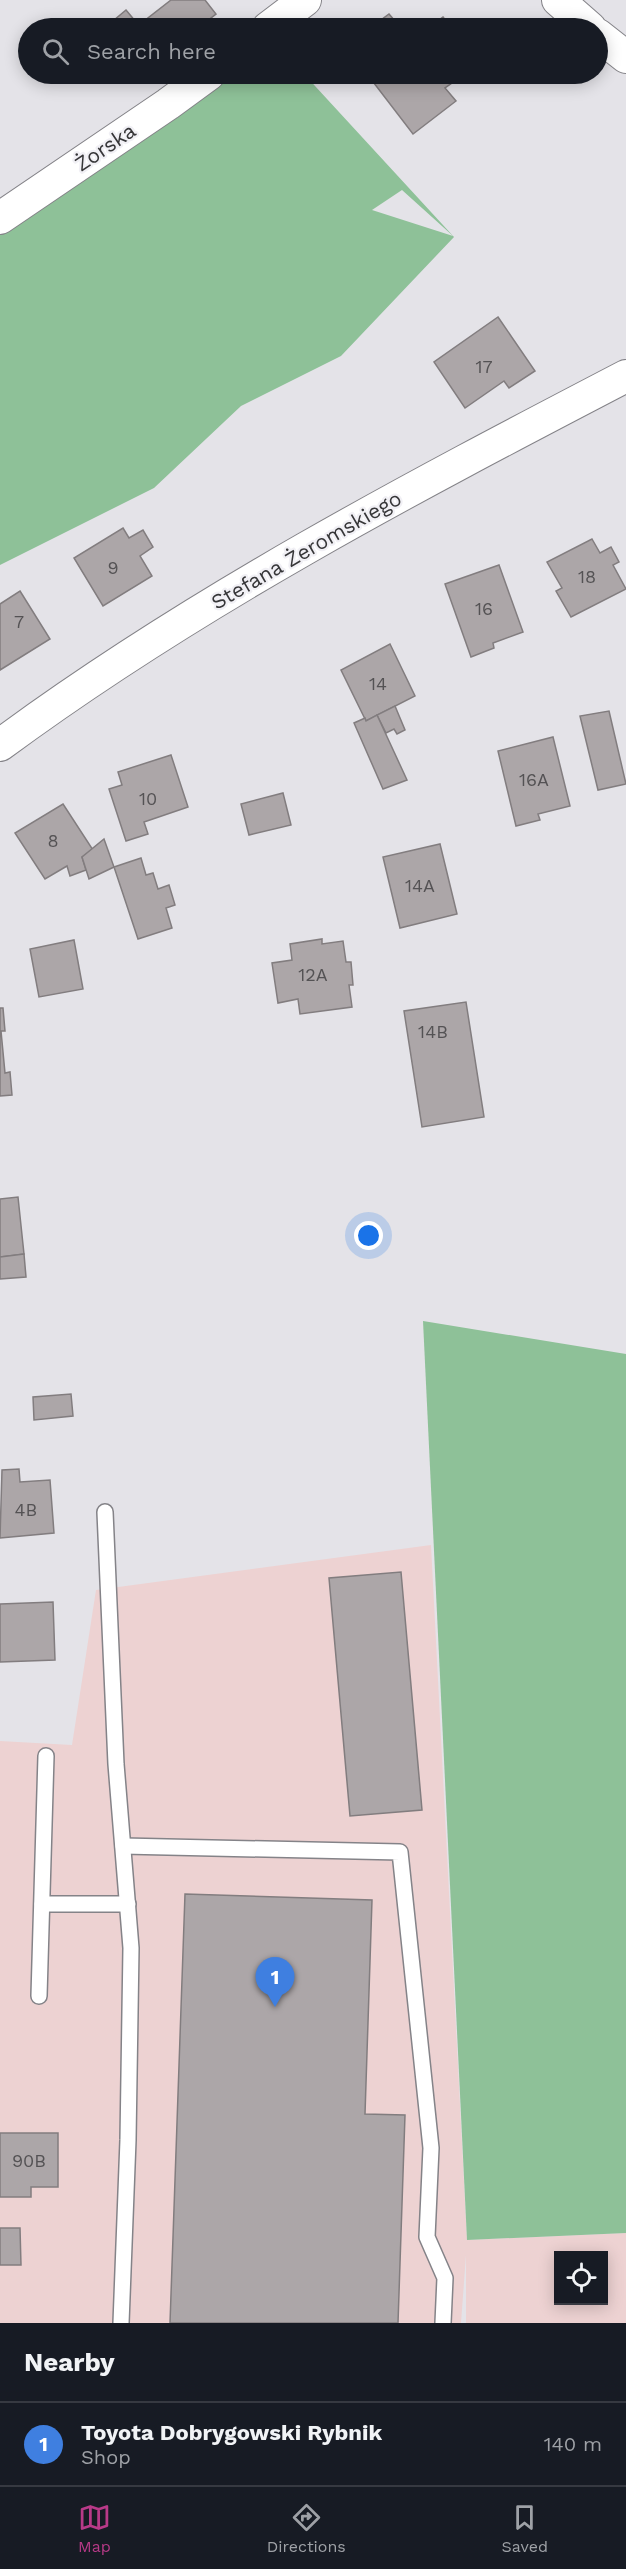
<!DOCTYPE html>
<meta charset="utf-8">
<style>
:root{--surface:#171b24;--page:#242831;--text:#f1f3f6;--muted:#9ea1a6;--line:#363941;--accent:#b83a88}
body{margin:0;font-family:"Work Sans",sans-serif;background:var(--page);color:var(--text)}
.controls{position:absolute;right:18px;bottom:18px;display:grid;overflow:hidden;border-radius:0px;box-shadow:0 3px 15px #0003}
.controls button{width:54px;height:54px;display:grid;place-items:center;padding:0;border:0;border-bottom:2px solid var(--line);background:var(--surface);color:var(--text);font:30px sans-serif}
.you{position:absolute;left:369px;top:1236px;width:21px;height:21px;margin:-15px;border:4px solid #fff;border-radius:50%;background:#1a73e8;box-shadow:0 0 0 9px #1a73e833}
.badge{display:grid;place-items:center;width:39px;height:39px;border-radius:50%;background:var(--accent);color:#fff;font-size:20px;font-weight:700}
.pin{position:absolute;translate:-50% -50px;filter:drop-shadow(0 2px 3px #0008)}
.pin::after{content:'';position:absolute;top:32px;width:21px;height:18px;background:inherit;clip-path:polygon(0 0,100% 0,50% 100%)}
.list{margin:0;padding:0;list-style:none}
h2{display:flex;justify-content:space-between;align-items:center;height:78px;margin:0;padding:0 24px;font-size:26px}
h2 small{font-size:20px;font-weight:400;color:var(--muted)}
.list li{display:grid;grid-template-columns:39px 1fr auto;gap:18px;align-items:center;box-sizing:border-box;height:84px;padding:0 24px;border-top:2px solid var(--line)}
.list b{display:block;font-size:22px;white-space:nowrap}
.list p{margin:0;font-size:20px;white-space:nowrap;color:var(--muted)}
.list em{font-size:20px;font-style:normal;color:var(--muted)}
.icon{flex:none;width:33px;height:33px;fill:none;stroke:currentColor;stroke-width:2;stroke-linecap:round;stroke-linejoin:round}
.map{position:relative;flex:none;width:626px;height:2323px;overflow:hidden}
.search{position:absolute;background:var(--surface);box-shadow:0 3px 15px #0003;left:18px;right:18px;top:18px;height:66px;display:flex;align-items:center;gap:15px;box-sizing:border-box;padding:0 21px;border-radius:33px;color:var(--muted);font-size:22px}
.sheet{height:162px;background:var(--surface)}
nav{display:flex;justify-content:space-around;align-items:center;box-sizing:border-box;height:84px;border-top:2px solid var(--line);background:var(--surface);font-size:16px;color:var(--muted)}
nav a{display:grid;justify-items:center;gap:3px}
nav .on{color:var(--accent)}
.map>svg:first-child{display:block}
</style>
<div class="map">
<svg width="626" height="2323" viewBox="0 0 626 2323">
<rect width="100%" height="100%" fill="#e4e3e8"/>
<!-- commercial -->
<path fill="#edd2d2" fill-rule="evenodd" d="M431 1545 467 2240 626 2233V2323H466V2255L461 2323H0V1741L72 1745 96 1590ZM558 2256H604V2300H558Z"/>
<!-- green -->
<g fill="#8ec198" fill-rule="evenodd">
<path d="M221 74H304L454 237 341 356 241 406 154 488 0 565V223ZM402 190 453 236 372 210Z"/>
<polygon points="423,1321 626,1354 626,2233 467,2240"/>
</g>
<!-- building -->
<g fill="#aca6a8" stroke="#827d7f" stroke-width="1.5">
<polygon points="171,0 205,0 216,14 198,28 141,28 139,25"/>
<polygon points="126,10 141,28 110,28 107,26"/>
<polygon points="389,14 401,28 370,28"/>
<polygon points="443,17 452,28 428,28"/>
<polygon points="367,74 465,74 445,88 456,101 413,134"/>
<polygon points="498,317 535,371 509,388 504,381 465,408 434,362"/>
<polygon points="123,528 129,538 143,530 153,547 140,556 152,576 103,606 74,558"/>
<polygon points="592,539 600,553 611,547 619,562 613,565 626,589 571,617 556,591 562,588 547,562"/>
<polygon points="499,565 523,632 493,643 494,648 471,657 445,584"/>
<polygon points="20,591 50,639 0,670 0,604"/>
<polygon points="390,644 415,696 366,721 341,670"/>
<polygon points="395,706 405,730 397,734 394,729 386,733 377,715"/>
<polygon points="609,711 626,784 598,790 580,716"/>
<polygon points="377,715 407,780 383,789 354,723 365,718 366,721"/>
<polygon points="553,737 570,806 538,814 540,820 516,826 498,751"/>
<polygon points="171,755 188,807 144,822 148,834 126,841 109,789 122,785 118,772"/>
<polygon points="283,793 291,825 249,835 241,804"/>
<polygon points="63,804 93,850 82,857 86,870 70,876 67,866 45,879 15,833"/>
<polygon points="104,839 114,867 89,879 82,857"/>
<polygon points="440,844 457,914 400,928 383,857"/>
<polygon points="141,858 146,875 153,873 158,889 169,885 175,905 166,908 172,928 138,939 114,867"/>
<polygon points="322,939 322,944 343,941 346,962 351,962 353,985 349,985 352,1007 300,1014 298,999 278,1003 272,963 292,960 290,944"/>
<polygon points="74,940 83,989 39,997 30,949"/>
<polygon points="466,1002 484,1117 422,1127 404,1011"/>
<polygon points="0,1008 3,1008 5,1031 1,1031 5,1073 10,1072 12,1095 0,1096"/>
<polygon points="18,1197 24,1254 0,1257 0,1199"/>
<polygon points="24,1254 26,1277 0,1279 0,1257"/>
<polygon points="71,1394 73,1416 34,1420 33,1397"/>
<polygon points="19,1469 20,1482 50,1480 54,1533 0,1538 2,1470"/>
<polygon points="401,1572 422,1810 350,1816 329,1578"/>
<polygon points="53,1602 55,1660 0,1662 0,1604"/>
<polygon points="185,1894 372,1900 365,2114 405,2115 398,2323 170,2323"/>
<polygon points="0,2133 58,2133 58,2187 31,2187 31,2197 0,2197"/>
<polygon points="0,2228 20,2228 21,2265 0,2265"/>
</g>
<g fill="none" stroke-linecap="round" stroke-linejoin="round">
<defs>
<g id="service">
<polyline points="105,1512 116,1764 131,1948 128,2140 121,2323"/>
<polyline points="123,1846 400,1852 431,2148 427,2237 445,2278 443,2323"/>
<polyline points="42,1904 128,1904"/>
<polyline points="39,1996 46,1756"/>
</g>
<g id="minor">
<polyline points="558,0 590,28"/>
<polyline points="268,28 305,0"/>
<polyline points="598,35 626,57"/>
<polyline points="0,218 168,104 209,74"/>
<path d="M0 745C195 601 411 488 626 376"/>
</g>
</defs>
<!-- service casing -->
<use href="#service" stroke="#848388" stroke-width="18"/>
<!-- minor casing -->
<use href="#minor" stroke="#848388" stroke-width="34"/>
<!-- service -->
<use href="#service" stroke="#fff" stroke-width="15"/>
<!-- minor -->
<use href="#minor" stroke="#fff" stroke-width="32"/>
</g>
<g text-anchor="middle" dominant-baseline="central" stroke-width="4.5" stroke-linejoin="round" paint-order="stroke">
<!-- number labels -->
<g font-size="18" fill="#545254">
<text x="484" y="366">17</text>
<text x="113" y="567">9</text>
<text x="587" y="576">18</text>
<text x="484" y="608">16</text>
<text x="19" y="621">7</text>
<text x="378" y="683">14</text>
<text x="534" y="779">16A</text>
<text x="148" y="798">10</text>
<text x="53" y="840">8</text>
<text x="420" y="885">14A</text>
<text x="313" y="974">12A</text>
<text x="433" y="1031">14B</text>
<text x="26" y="1509">4B</text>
<text x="29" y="2160">90B</text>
</g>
<!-- street labels -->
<g font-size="21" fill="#363638" stroke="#f1f0f5">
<text transform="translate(105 147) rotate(-34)">Żorska</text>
<text transform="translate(306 550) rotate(-30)">Stefana Żeromskiego</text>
</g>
</g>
</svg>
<div class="controls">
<button><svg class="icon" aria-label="locate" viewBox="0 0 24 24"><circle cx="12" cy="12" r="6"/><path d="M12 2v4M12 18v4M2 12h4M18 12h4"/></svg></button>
</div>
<div class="you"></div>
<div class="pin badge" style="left:275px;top:2007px;background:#3f7fe0">1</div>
<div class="search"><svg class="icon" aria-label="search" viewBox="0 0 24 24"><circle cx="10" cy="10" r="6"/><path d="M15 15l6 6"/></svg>Search here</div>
</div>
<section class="sheet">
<h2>Nearby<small></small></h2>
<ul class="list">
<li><span class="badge" style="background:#3f7fe0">1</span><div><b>Toyota Dobrygowski Rybnik</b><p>Shop</p></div><em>140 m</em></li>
</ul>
</section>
<nav>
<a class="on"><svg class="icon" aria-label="map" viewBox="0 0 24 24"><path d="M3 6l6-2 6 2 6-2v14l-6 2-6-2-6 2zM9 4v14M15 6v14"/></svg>Map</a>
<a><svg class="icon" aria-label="directions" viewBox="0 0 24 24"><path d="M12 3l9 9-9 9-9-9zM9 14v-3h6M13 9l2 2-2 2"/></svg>Directions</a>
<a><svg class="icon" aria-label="saved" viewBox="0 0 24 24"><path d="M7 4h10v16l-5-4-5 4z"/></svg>Saved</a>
</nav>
